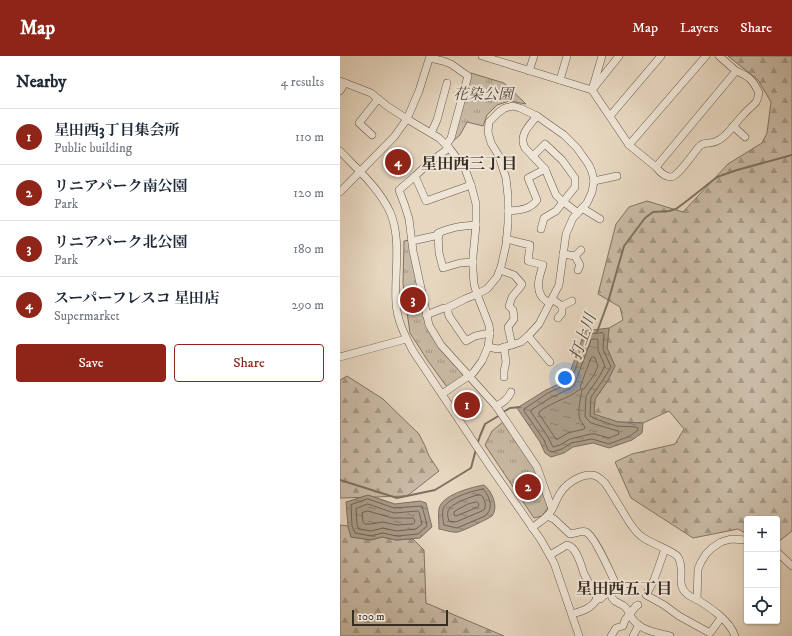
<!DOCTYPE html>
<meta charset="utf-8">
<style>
:root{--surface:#fff;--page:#f6f6f7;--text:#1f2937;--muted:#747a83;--line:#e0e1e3;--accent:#8f2418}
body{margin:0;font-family:"IM FELL DW Pica","Noto Serif JP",serif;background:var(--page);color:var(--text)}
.controls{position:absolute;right:12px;bottom:12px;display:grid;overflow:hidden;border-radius:4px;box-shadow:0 1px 3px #0004}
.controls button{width:36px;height:36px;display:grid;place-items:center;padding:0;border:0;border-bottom:1px solid var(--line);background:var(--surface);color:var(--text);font:20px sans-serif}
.scale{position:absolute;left:12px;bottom:10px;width:96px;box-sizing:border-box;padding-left:4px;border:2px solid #372c22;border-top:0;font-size:11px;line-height:14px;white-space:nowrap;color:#372c22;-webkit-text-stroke:3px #efe5d6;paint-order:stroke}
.you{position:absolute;left:225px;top:322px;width:14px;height:14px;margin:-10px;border:3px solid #fff;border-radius:50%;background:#1a73e8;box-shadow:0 0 0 6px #1a73e833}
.badge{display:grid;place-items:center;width:26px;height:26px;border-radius:50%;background:var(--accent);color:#fff;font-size:13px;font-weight:700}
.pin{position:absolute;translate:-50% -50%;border:2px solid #fff;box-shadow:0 1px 4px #0006}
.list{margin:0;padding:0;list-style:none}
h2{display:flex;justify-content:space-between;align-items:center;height:52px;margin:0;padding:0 16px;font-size:17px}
h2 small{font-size:13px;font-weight:400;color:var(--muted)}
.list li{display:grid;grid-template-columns:26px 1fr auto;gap:12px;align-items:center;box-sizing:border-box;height:56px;padding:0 16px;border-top:1px solid var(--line)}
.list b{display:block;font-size:15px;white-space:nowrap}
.list p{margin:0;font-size:13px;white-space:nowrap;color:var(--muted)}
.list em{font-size:13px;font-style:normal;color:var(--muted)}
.actions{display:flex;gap:8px;padding:12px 16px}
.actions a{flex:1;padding:9px 0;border:1px solid var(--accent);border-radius:4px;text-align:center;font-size:14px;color:var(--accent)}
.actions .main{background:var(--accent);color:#fff}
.icon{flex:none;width:22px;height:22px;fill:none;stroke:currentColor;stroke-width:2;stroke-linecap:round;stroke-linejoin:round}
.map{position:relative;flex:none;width:452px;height:580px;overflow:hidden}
header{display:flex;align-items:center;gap:24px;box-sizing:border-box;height:56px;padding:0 20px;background:var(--accent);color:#fff}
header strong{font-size:19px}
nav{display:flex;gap:22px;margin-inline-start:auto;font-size:14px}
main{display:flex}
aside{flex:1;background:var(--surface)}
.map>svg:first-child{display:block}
</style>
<header>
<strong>Map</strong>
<nav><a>Map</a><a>Layers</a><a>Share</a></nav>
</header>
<main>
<aside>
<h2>Nearby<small>4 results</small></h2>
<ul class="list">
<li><span class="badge">1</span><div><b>星田西3丁目集会所</b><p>Public building</p></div><em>110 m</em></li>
<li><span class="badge">2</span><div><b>リニアパーク南公園</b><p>Park</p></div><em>120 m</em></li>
<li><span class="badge">3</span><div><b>リニアパーク北公園</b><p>Park</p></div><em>180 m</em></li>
<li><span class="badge">4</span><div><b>スーパーフレスコ 星田店</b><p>Supermarket</p></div><em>290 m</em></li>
</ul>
<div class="actions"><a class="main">Save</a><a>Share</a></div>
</aside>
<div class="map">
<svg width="452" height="580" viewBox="0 0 452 580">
<defs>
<pattern id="forest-firs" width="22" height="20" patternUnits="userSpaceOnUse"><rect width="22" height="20" fill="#c9baa5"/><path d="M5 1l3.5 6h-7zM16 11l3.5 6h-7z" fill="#a49786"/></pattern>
<pattern id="park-tufts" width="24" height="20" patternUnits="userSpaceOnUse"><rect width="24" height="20" fill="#c9baa5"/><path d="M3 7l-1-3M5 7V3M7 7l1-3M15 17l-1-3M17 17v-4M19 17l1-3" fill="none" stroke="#a49786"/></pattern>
<pattern id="water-ripples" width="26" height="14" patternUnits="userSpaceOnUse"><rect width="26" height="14" fill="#ab9d8a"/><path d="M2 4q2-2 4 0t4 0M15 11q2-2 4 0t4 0" fill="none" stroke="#8c8070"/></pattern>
</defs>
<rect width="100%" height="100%" fill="#e7d7c0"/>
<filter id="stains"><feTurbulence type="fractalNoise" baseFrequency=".005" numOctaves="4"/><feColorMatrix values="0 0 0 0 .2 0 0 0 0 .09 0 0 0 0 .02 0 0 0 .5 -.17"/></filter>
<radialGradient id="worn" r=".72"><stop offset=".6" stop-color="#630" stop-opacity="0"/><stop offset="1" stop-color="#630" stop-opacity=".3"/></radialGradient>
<!-- forest -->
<g fill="url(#forest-firs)" stroke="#807364">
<polygon points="388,0 452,0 452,475 437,487 437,463 407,463 407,478 398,473 353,482 291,442 275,406 292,398 335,388 344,373 329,355 303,367 278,366 254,359 255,343 267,326 275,310 267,292 269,272 283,264 280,251 258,238 276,168 289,151 307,145 343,156 388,108 422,87 427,77 431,46 418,24"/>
<polygon points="7,320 43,343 79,378 85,390 89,400 99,415 67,440 0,442 0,324"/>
<polygon points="0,469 8,470 11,481 31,484 42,481 56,484 73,483 84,494 86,547 164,580 0,580"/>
</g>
<!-- park -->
<g fill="url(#park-tufts)" stroke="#807364">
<polygon points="131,17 164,27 186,48 169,45 157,49 147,59 143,70 127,66 120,79 112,86"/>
<polygon points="70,184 84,259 124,319 107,331 88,305 70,277 63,228 64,185"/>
<polygon points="163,366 196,412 210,449 202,460 194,462 145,389 152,375"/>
</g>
<!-- water -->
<g fill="url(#water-ripples)" stroke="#7d7060">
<polygon points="269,272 267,292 275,310 267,326 255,343 254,358 278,366 303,367 302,377 292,384 269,392 253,387 233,391 224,397 211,401 205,397 200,386 177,352 206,334 227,324 245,275"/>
<path d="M144 429C152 435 159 451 152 460 148 463 123 475 118 476 113 477 105 474 99 473 99 467 98 459 99 453 101 439 132 431 144 429Z"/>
<polygon points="28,439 55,448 80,445 86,447 92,471 80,482 56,484 42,481 31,484 11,481 8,470 6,446"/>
</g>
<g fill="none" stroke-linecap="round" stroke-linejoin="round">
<!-- shore -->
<g stroke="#716456" stroke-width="1">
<polygon points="263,277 264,279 263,293 271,311 263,324 251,341 250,359 253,362 276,370 296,371 298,372 298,374 290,380 269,388 252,383 231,387 222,393 212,396 208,394 204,384 184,355 184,353 208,337 230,327 248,279 249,278"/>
<polygon points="253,283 257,283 258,284 258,294 265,310 259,321 246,340 245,360 247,363 251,367 278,375 279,378 269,382 255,378 251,378 230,383 220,389 213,391 208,381 191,356 191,354 210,342 231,332 234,330 251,284"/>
<path d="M253 301 255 302 258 310 254 319 244 333H242C241 342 237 354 240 364 242 367 244 369 245 372L244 373 228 377 218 383H216L199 358V356C209 348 222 344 233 338 236 336 238 334 241 333L240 331 251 302Z"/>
<path d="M143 433C150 440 154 453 145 460L117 472 104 469C103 465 102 457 103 453 107 442 132 435 143 433Z"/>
<path d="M137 439H141C144 442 147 449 144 454L116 466 109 465C108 462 107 458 108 455 110 448 130 441 137 439Z"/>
<polygon points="28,443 54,452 82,450 86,465 87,470 78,478 57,480 42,477 31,480 15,477 12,470 11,449"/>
<polygon points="137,446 139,448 138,451 116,460 114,459 114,457 115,455 128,448"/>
<polygon points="28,448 54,457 78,455 79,456 82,468 76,473 57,475 43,472 31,475 19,473 17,469 16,453"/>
<polygon points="28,455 52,462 73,462 74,463 75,466 73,468 57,469 43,466 30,468 25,468 23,466 22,457"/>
</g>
<!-- stream -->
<g stroke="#7d7060" stroke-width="2">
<polyline points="257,276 268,246 284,190 305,162 313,156 329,155 336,153 348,144 377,121 397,114 452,99"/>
<polyline points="163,356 170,352 180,351"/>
<polyline points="137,389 140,380 145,368 160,359"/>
<polyline points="0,424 57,442 95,434 131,412 136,393"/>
</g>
<defs>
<g id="minor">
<polyline points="142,0 252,34 262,0"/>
<polyline points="279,0 252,34 289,89 316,111 396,15 379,0"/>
<polyline points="90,2 103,5 111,8 128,20 111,82 106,89"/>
<polyline points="189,15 194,0"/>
<polyline points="220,24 227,0"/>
<polyline points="0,25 31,37 47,50 67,63 99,82 110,93 125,113 131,129 136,148 136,169 133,200 133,214 134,228 137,238 149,269 150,277 148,291 142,305 133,317 102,338"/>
<polyline points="0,35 5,27"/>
<path d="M197 60C190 69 178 79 185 92L205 113 216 139 221 144 238 157"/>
<polyline points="270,60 321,0"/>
<polyline points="393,70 405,81"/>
<polyline points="91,77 97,64 107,27"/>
<polyline points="32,79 19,67 38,43"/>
<polyline points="289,89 366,0"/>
<polyline points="109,92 90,106 75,120 86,145 131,129"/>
<path d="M0 95C18 114 39 132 50 156 62 184 54 217 56 247 57 264 65 280 73 295L149 409 201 484 214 507 239 580"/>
<polyline points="193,100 205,88 222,104 235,122 235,131 216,155 204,162 201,173"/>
<path d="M316 111C319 115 325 121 331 121 338 120 353 98 358 92 364 84 370 89 377 85 387 81 396 66 403 59 407 54 413 50 416 46 418 43 418 40 419 37 413 24 409 20 396 15"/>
<polyline points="75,120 59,134 65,150 69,163 73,195 89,269 101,289 156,350 197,411 212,453"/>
<polyline points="254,125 277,120"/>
<polyline points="0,136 54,81 67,63 79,35 90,0"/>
<polyline points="242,152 260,163"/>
<path d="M168 155C179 154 190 154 197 144L188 122 205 113"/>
<path d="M166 183 190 189 188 205 203 209C200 219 195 231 202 241 203 243 207 245 209 247"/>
<polyline points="72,185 99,179"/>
<polyline points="223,198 235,200 241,194"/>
<polyline points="235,200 240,209 238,214"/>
<path d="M133 206 120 207 103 212 99 197 98 177C113 171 120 170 136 169"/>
<polyline points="160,214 174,219 182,228 181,230 172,241 169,250 173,254 174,263 168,271 172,289"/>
<polyline points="212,243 222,250 232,245"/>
<polyline points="86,259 104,252 107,252"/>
<polyline points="218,262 222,257 222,250"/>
<polyline points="188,280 210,306"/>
<polyline points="148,291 158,293 181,286 188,280 199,268 219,229 226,178 233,162 247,147 252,136 254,125 252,116 249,109 237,92 224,79 197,60 180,52 173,50 165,52 159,56 149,66 148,76 151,87 159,100 163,113 166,122 168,140 168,167 166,189 161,211 157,221 147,233 137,238 125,243 107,252 109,260 126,285 135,280 150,277"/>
<polyline points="164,291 166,306 164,315 164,321"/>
<polyline points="0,301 66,283"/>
<path d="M156 350C163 347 168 343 171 336"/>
<path d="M207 460 214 463 230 478C235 478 242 474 246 476 255 480 272 520 277 531L271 538C272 546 278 546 284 550 289 554 290 561 295 566 304 575 318 577 330 580"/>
<path d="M192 472C198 467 204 464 209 458 214 452 216 443 221 436 227 427 241 418 252 419 257 419 262 424 265 427 271 436 277 446 283 456 288 464 293 474 301 480 309 487 334 495 338 501 346 514 335 528 347 538 350 541 354 542 358 544 372 553 389 564 395 580"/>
<polyline points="325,493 314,524 306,539 324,549 339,560 370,577 381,562"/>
<polyline points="437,496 452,510"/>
<path d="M210 499 227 489C237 491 241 509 244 518 248 525 252 533 256 540L257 543C251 553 242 555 232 558"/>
<polyline points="257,543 260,543 266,538 271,538"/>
<polyline points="357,544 358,513 361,506 366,498 372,492 381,486 391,483 407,484"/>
<polyline points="271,580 276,572 283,570 285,564 296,550 298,549"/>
<polyline points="293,580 299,569"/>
</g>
</defs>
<!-- minor casing -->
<use href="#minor" stroke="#63574a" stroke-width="8"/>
<!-- minor -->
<use href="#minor" stroke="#efe5d6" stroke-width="7"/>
</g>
<g text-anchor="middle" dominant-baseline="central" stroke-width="4" stroke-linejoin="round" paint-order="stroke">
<!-- park labels -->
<g font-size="15" font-style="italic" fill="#54483c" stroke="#efe5d6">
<text x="143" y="38">花染公園</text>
</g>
<!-- neighbourhood labels -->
<g font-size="16" font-weight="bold" fill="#372c22" stroke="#efe5d6">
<text x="129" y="108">星田西三丁目</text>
<text x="284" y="533">星田西五丁目</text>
</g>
<!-- water labels -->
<g font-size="16" font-style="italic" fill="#54483c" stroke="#efe5d6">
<text transform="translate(243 281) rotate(-70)">打上川</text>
</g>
</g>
<rect width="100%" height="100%" filter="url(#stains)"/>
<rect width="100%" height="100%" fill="url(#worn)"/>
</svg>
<div class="controls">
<button>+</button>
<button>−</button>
<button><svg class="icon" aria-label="locate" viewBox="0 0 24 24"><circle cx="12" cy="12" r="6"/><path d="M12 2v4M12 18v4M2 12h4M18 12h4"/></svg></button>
</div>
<div class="scale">100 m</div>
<div class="you"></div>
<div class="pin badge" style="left:127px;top:349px">1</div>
<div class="pin badge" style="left:188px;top:431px">2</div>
<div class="pin badge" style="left:73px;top:244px">3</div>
<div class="pin badge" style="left:58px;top:106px">4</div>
</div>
</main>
